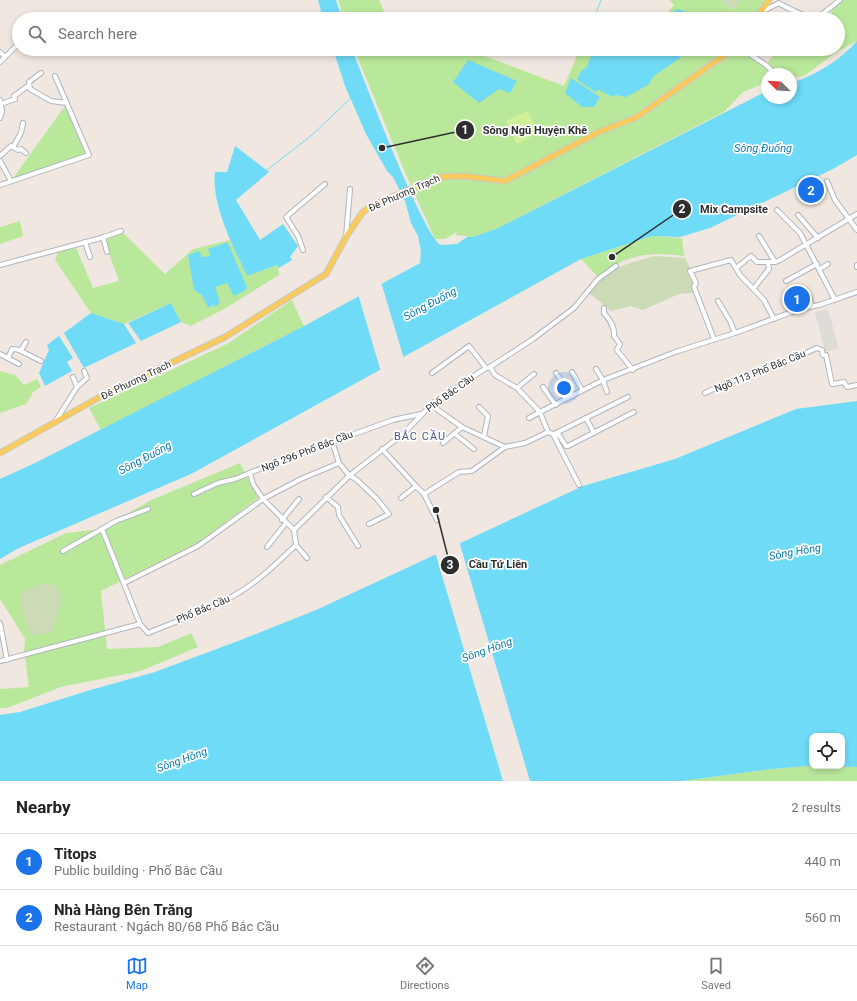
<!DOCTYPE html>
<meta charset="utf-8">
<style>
:root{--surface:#fff;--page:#f2f2f2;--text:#222;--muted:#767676;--line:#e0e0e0;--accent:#1a73e8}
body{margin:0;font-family:Roboto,sans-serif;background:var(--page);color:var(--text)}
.controls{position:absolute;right:12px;bottom:12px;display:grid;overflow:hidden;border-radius:8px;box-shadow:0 2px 6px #0003}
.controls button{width:36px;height:36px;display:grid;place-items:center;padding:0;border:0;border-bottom:1px solid var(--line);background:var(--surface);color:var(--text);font:20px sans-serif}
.compass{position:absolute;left:761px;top:68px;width:36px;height:36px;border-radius:50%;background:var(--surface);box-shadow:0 2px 6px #0003;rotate:294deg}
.you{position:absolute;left:564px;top:388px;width:14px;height:14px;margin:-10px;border:3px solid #fff;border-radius:50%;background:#1a73e8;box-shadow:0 0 0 6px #1a73e833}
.badge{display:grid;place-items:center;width:26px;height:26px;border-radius:50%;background:var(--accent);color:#fff;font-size:13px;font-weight:700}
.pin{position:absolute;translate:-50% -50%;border:2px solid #fff;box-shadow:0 1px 4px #0006}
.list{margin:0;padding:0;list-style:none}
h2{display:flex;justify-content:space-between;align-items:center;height:52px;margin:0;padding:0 16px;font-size:17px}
h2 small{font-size:13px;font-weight:400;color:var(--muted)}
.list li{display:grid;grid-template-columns:26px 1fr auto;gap:12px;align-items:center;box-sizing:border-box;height:56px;padding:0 16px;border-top:1px solid var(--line)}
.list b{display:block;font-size:15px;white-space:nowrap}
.list p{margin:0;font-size:13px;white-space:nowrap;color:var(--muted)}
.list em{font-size:13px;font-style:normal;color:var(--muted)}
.icon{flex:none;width:22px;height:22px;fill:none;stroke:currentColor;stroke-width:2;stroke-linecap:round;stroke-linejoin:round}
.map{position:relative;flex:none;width:857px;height:781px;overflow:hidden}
.search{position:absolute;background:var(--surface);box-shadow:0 2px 6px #0003;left:12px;right:12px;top:12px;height:44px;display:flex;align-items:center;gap:10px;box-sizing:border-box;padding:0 14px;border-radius:22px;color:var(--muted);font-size:15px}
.sheet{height:164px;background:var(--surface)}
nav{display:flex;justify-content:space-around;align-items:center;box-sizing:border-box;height:56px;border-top:1px solid var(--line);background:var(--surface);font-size:11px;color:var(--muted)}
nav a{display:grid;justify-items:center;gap:2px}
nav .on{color:var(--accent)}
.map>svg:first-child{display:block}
</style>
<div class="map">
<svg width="857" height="781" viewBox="0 0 857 781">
<rect width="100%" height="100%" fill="#f0e8e0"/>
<!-- green -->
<g fill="#bae89b">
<polygon points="338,0 379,0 387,19 344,19"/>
<polygon points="669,0 722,0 721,3 734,10 740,0 769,0 763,10 770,15 767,19 662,19 674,5"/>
<polygon points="840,0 857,0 857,41 838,51 804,76 791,78 791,74 767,74 767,82 743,92 724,112 496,229 472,237 456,235 457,232 445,239 435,239 407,177 354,49 466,49 564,86 580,49 744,49 766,64 779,49 838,49 838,19 826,19"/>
<polygon points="67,103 89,155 11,181"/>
<polygon points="20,221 23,236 0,244 0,227"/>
<polygon points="121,231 165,274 193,249 230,240 247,275 278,265 279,275 226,308 191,326 181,322 171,303 124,324 91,313 55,260 59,249 75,245 93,288 119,281 103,237"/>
<path d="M652 236 682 238 684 256C649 252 626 254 598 277L581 259Z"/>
<polygon points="292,300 304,326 101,430 89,408 227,344"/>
<polygon points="0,371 15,375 24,385 37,379 41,387 32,393 32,395 26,404 0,413"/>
<polygon points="240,463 258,498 196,544 101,591 107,649 158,647 191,633 198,647 141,671 61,687 7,708 0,708 0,689 29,687 24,651 25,639 0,599 0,565 66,533 102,529 149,501"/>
<polygon points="809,766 857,767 857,781 682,781 772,769"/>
</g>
<!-- cemetery -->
<g fill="#cadbb6">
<polygon points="722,0 740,0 734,10 721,3"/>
<path d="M655 256 685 258 698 284 692 293 679 294 643 310 631 306 611 311 589 293C609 266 624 265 655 256Z"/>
<path d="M40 584 55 585 62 599 53 629 49 633 33 636C26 631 27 619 21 611L22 590 25 591Z"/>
</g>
<!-- pitch -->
<polygon fill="#cff096" points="528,111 538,133 517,144 506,121"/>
<!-- plaza -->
<polygon fill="#dfdcd8" points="828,309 839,349 825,352 815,312"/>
<!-- water -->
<g fill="#6fdbf6" fill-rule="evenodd">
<polygon points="318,0 336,0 342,19 323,19"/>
<polygon points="678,9 702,18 704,19 670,19 674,11"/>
<path d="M857 41V155L833 169 710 228 680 237 652 236 581 259 191 474 19 548 0 559V479L35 463 304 326 420 263 421 251 418 236 411 223 405 201 393 177 387 171 366 134 345 86 333 49H352C363 77 424 238 441 245L457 244 467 237H472L496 229 767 91V98H791V83C816 75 839 61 857 41Z"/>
<polygon points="625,49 686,49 680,58 654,76 648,85 626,97 616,95 613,97 599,90 595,92 579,81 577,79 581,71 587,67 592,53 599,52 615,55"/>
<polygon points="468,60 517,81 510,93 499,89 479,103 453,82"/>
<polygon points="571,78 600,97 594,107 582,107 565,93"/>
<path d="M235 146 269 172 236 200 260 240 283 224 298 246 290 257 292 260 279 268 277 265 247 276C233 246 211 204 215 172H227Z"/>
<polygon points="225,243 228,243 247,287 246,290 234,296 227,283 215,287 220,302 216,307 213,305 208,308 202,295 194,290 188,255 199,251 202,257 210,256 208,249"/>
<polygon points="171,303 181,322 141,341 128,323"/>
<polygon points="91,313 124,324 136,343 84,368 64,333"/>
<polygon points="59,336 73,358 67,362 72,371 45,386 39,373 49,350 47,345"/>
<path d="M857 401V767L809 766 772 769 682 781H0V715L20 712 87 691 155 672 238 641 316 610 583 486 675 459 796 409ZM812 736H842V766H812Z"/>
</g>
<!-- pier -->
<g fill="#f0e8e0">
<polygon points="381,282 404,359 381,372 358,294"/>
<polygon points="459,541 530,781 503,781 435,552"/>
</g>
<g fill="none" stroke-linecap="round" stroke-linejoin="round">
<!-- stream -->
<g stroke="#6fdbf6" stroke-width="1">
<polyline points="594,19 601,0"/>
<polyline points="267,170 312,135 351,98"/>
</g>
<defs>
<g id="minor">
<path d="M763 11 779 3C789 10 800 12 810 19"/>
<polyline points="24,19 25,19"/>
<polyline points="816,19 840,0"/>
<polyline points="742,49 766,65 773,72"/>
<polyline points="0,52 5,57"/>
<polyline points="0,62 19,43"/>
<polyline points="41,73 29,82 30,89 51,101 67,103"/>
<polyline points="0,100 2,111 0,118"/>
<polyline points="1,104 15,99 14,96 28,86"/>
<polyline points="13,147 21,133 23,123"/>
<polyline points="0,156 11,146 18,150 21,149 26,153"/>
<polyline points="0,161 11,181"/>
<polyline points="827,181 835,200 857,230"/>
<polyline points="0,185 89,155 55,76"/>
<polyline points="777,210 800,233 835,300"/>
<polyline points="798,215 818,238"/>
<polyline points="759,236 775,262"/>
<polyline points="103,237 107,252"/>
<polyline points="346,237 350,189"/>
<polyline points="85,242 90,257"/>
<polyline points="303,250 298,236 286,217 325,184"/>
<polyline points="0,265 101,238 121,231"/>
<polyline points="857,265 857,267"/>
<polyline points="736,268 751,256 757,262 775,262 780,260 857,214"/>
<polyline points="820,269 828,264"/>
<polyline points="786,281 817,264"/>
<polyline points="754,288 769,269 768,263"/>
<polyline points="809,296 812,306"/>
<polyline points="718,301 730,321 735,333"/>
<path d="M604 308V313C610 320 615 327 614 336L620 344 617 350 633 370"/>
<polyline points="714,339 694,287 696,283 690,271 731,260 740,275 764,300 774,319"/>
<polyline points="19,350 41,361"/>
<polyline points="0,354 19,364"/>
<polyline points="8,358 12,349 21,350 26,342"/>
<polyline points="490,367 533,339 574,308 598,279 616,266"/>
<polyline points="596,369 603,380 607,392"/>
<polyline points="572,372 582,390"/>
<polyline points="432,373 469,346 486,368"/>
<polyline points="556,373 573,396"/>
<polyline points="77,387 87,378 84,371"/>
<polyline points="543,387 556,405"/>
<polyline points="517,388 534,374"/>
<path d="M705 393C741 375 781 365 817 348L822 350 823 355H826L832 384 844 382 847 387 857 385"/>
<polyline points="433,403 438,410 462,427 505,447 525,443 548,432"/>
<polyline points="479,407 488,416 484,436"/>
<polyline points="529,418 540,412 548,432 553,434 579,485"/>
<polyline points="586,418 594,433"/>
<polyline points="55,422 77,387 73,377"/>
<polyline points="455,434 474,449"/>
<polyline points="554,434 628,397"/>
<polyline points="554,436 559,435 566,446 568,446 634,412"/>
<polyline points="332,441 339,463 348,474 357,480 377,499 389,514 369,524"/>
<polyline points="443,443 462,427"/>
<polyline points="382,449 416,486 401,498"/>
<polyline points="250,473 253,484 263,499 301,479 339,463"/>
<polyline points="416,486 424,494 437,520"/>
<polyline points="194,494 218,483 235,479 282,460 393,420 421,414"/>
<polyline points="424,494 459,472 472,471 505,447"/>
<polyline points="326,497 338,507 339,515 358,546"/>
<polyline points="282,520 299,499"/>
<polyline points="102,529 140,624"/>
<polyline points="296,545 307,558"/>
<polyline points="267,547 286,523"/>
<polyline points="63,551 116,521 148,509"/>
<polyline points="124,583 198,546 263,499 294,530"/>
<polyline points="0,623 7,660"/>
<path d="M0 661 140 624 148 633C179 620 211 610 240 592 261 579 278 562 296 545L294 530 350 475 403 434 433 403 486 368 490 367 495 375 517 388 540 412 603 380 678 351 735 333 800 309 819 305 857 292"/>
</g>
<g id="major">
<polyline points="756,19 769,0"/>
<polyline points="0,453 98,398 225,337 326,274 346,237 362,213 371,206 439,177 464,176 505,181 599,132 637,117 733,49"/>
</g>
</defs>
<!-- minor casing -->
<use href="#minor" stroke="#b0b4be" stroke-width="6"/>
<!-- major casing -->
<use href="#major" stroke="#c9c9c9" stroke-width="7"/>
<!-- minor -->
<use href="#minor" stroke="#fff" stroke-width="4"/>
<!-- major -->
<use href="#major" stroke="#f9ca5c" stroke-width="5"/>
</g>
<g text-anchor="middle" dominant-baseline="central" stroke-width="3.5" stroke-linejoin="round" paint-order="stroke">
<!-- street labels -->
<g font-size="10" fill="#2e2e2e" stroke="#fff">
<text transform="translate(404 193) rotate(-24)">Đê Phương Trạch</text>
<text transform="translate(760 371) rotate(-22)">Ngõ 113 Phố Bắc Cầu</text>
<text transform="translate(136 380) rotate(-26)">Đê Phương Trạch</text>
<text transform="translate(450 393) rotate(-36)">Phố Bắc Cầu</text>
<text transform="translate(307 451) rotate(-21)">Ngõ 296 Phố Bắc Cầu</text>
<text transform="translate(203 609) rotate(-23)">Phố Bắc Cầu</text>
</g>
<!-- water labels -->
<g font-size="11" font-style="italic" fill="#067caa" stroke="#fff">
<text x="763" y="148">Sông Đuống</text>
<text transform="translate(430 304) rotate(-28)">Sông Đuống</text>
<text transform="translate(145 458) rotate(-28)">Sông Đuống</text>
<text transform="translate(795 552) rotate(-10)">Sông Hồng</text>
<text transform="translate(487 650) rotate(-20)">Sông Hồng</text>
<text transform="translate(182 760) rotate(-20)">Sông Hồng</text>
</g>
<!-- neighbourhood labels -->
<g font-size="11" letter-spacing="1" fill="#4b5882" stroke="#fff">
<text x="420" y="436">BẮC CẦU</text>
</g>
</g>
<!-- callouts -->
<path fill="none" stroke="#2e2e2e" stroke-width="1.5" d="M382 148L465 130M612 257L682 209M436 510L450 565"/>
<g fill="#2e2e2e" stroke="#fff" stroke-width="1.5">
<circle cx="382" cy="148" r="4"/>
<circle cx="612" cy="257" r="4"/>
<circle cx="436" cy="510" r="4"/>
<circle cx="465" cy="130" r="10"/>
<circle cx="682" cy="209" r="10"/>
<circle cx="450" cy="565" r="10"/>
</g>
<g font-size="12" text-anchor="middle" font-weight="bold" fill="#fff">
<text x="465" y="134">1</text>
<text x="682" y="213">2</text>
<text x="450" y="569">3</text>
</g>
<g font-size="11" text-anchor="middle" font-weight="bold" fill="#2e2e2e" stroke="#fff" stroke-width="3.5" stroke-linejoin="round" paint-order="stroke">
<text x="535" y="134">Sông Ngũ Huyện Khê</text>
<text x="734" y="213">Mix Campsite</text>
<text x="498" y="568">Cầu Tứ Liên</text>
</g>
</svg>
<div class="controls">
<button><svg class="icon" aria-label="locate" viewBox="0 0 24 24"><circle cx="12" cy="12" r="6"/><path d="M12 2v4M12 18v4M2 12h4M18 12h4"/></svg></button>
</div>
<svg class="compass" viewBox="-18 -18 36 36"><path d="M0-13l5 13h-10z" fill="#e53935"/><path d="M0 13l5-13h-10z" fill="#767676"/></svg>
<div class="you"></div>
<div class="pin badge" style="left:797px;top:299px">1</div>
<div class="pin badge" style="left:811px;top:190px">2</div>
<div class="search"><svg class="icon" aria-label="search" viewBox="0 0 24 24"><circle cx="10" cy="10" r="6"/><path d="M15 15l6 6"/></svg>Search here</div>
</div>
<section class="sheet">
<h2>Nearby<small>2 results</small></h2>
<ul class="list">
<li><span class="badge">1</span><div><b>Titops</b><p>Public building · Phố Bắc Cầu</p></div><em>440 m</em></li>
<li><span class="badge">2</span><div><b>Nhà Hàng Bên Trăng</b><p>Restaurant · Ngách 80/68 Phố Bắc Cầu</p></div><em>560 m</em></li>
</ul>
</section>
<nav>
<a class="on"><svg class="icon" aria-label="map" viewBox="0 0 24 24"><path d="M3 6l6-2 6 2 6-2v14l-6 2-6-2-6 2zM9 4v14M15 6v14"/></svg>Map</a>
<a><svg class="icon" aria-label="directions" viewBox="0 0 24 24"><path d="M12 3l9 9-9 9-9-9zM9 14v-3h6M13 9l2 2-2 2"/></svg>Directions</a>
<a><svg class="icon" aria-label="saved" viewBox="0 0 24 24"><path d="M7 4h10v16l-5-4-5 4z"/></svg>Saved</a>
</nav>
